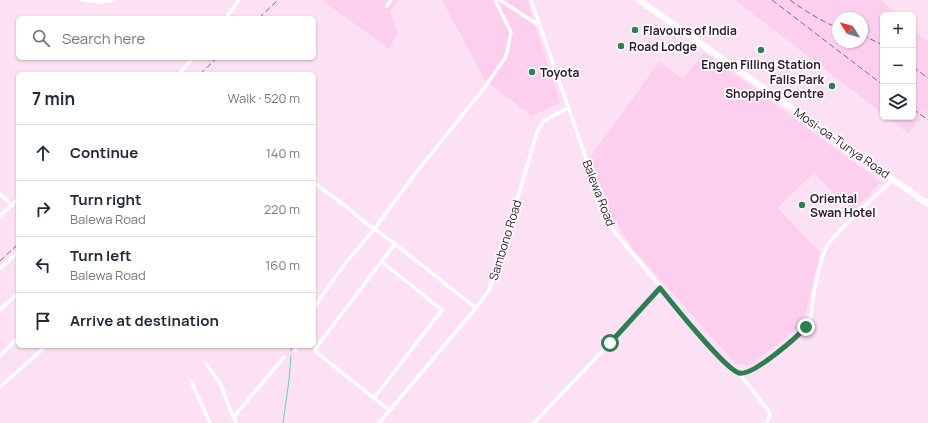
<!DOCTYPE html>
<meta charset="utf-8">
<style>
:root{--surface:#fff;--page:#f6f6f7;--text:#1f2937;--muted:#747a83;--line:#e0e1e3}
body{margin:0;font-family:Manrope,sans-serif;background:var(--page);color:var(--text)}
.controls{position:absolute;right:12px;top:12px;display:grid;overflow:hidden;border-radius:6px;box-shadow:0 1px 3px #0004}
.controls button{width:36px;height:36px;display:grid;place-items:center;padding:0;border:0;border-bottom:1px solid var(--line);background:var(--surface);color:var(--text);font:20px sans-serif}
.compass{position:absolute;left:832px;top:12px;width:36px;height:36px;border-radius:50%;background:var(--surface);box-shadow:0 1px 3px #0004;rotate:307deg}
.stop{position:absolute;width:12px;height:12px;margin:-9px;border:3px solid #2b8053;border-radius:50%;background:#fff}
.stop.end{background:#2b8053;border-color:#fff;box-shadow:0 1px 4px #0008}
.list{margin:0;padding:0;list-style:none}
h2{display:flex;justify-content:space-between;align-items:center;height:52px;margin:0;padding:0 16px;font-size:17px}
h2 small{font-size:13px;font-weight:400;color:var(--muted)}
.list li{display:grid;grid-template-columns:26px 1fr auto;gap:12px;align-items:center;box-sizing:border-box;height:56px;padding:0 16px;border-top:1px solid var(--line)}
.list b{display:block;font-size:15px;white-space:nowrap}
.list p{margin:0;font-size:13px;white-space:nowrap;color:var(--muted)}
.list em{font-size:13px;font-style:normal;color:var(--muted)}
.icon{flex:none;width:22px;height:22px;fill:none;stroke:currentColor;stroke-width:2;stroke-linecap:round;stroke-linejoin:round}
.map{position:relative;flex:none;width:928px;height:423px;overflow:hidden}
.search{position:absolute;background:var(--surface);box-shadow:0 1px 3px #0004;left:16px;top:16px;width:300px;height:44px;display:flex;align-items:center;gap:10px;box-sizing:border-box;padding:0 14px;border-radius:6px;color:var(--muted);font-size:15px}
.panel{position:absolute;background:var(--surface);box-shadow:0 1px 3px #0004;left:16px;top:72px;width:300px;height:276px;border-radius:6px}
.map>svg:first-child{display:block}
</style>
<div class="map">
<svg width="928" height="423" viewBox="0 0 928 423">
<rect width="100%" height="100%" fill="#fce1f4"/>
<!-- built -->
<g fill="#fccfef" fill-rule="evenodd">
<polygon points="322,0 399,0 390,11 398,33 389,49"/>
<polygon points="442,0 527,0 560,103 532,116 485,80"/>
<path d="M735 0H881L897 15H883V114ZM838 18H862V42H838Z"/>
<polygon points="913,29 928,42 928,109 908,133 887,117 913,117"/>
<polygon points="704,52 881,182 852,212 814,173 777,208 820,252 804,320 800,327 750,365 736,364 634,250 610,213 590,157 659,62 683,79"/>
</g>
<g fill="none" stroke-linecap="round" stroke-linejoin="round">
<!-- stream -->
<g stroke="#57db93" stroke-width="1">
<polyline points="291,351 292,346"/>
<polyline points="283,423 289,380 291,356"/>
</g>
<!-- minor -->
<g stroke="#fff" stroke-width="3.5">
<polyline points="82,0 101,2 114,0"/>
<polyline points="500,0 540,26"/>
<polyline points="531,0 606,216 612,229 623,242 713,350 734,371 739,373 744,373 757,367 779,352 806,327 811,316 814,292 822,258 827,246 833,238 842,228 893,179"/>
<polyline points="387,6 391,0"/>
<polyline points="226,18 239,0"/>
<polyline points="179,74 193,58"/>
<polyline points="314,183 347,207 364,222 395,244 476,308"/>
<polyline points="0,194 12,205"/>
<polyline points="0,216 18,199"/>
<polyline points="0,269 18,252"/>
<polyline points="314,309 321,297 344,265 375,228 418,170 485,87 505,58 507,52 511,32 495,0"/>
<polyline points="0,310 18,293"/>
<polyline points="295,350 297,346"/>
<polyline points="0,356 18,338"/>
<polyline points="206,363 220,383 234,419"/>
<polyline points="739,373 768,410 770,414 767,423"/>
<polyline points="191,381 210,423"/>
<polyline points="0,387 46,346"/>
<polyline points="374,398 442,310 382,262"/>
<polyline points="389,410 316,352 315,349 395,244"/>
<polyline points="236,423 235,416 237,413 284,357"/>
<polyline points="379,423 476,308 489,290 496,272 537,132 544,121 568,108"/>
<polyline points="534,423 610,343 660,288"/>
</g>
<!-- trunk -->
<polyline stroke="#fff" stroke-width="6" points="639,0 928,204"/>
<!-- rail -->
<g stroke="#846a7d" stroke-width="1" stroke-dasharray="6 3" stroke-linecap="butt">
<polyline points="772,0 883,85"/>
<path d="M790 0C805 11 821 21 838 28"/>
<polyline points="259,18 278,0"/>
<polyline points="862,35 883,45"/>
<polyline points="913,67 928,78"/>
<polyline points="200,74 217,58"/>
<polyline points="913,109 928,120"/>
<polyline points="0,261 18,244"/>
</g>
</g>
<g fill="none" stroke-linecap="round" stroke-linejoin="round">
<!-- route -->
<path stroke="#2b8053" stroke-width="5" d="M610 343 660 288C672 303 726 370 739 373 752 377 797 337 806 327"/>
</g>
<!-- markers -->
<g fill="#2b8053" stroke="#fff" stroke-width="1.5">
<circle cx="635" cy="30" r="4"/>
<circle cx="621" cy="46" r="4"/>
<circle cx="761" cy="50" r="4"/>
<circle cx="532" cy="72" r="4"/>
<circle cx="832" cy="86" r="4"/>
<circle cx="802" cy="205" r="4"/>
</g>
<g text-anchor="middle" dominant-baseline="central" stroke-width="3.5" stroke-linejoin="round" paint-order="stroke">
<!-- poi labels -->
<g font-size="12" font-weight="bold" fill="#30182b" stroke="#fff" text-anchor="start">
<text x="643" y="30">Flavours of India</text>
<text x="629" y="46">Road Lodge</text>
<text x="761" y="64" text-anchor="middle">Engen Filling Station</text>
<text x="540" y="72">Toyota</text>
<text x="824" y="79" text-anchor="end">Falls Park<tspan x="824" dy="14">Shopping Centre</tspan></text>
<text x="810" y="198">Oriental<tspan x="810" dy="14">Swan Hotel</tspan></text>
</g>
<!-- street labels -->
<g font-size="12" fill="#30182b" stroke="#fff">
<text transform="translate(842 143) rotate(35)">Mosi-oa-Tunya Road</text>
<text transform="translate(599 193) rotate(69)">Balewa Road</text>
<text transform="translate(505 240) rotate(-73)">Sambono Road</text>
</g>
</g>
</svg>
<div class="controls">
<button>+</button>
<button>−</button>
<button><svg class="icon" aria-label="layers" viewBox="0 0 24 24"><path d="M12 4l9 5-9 5-9-5zM3 14l9 5 9-5"/></svg></button>
</div>
<svg class="compass" viewBox="-18 -18 36 36"><path d="M0-13l5 13h-10z" fill="#e53935"/><path d="M0 13l5-13h-10z" fill="#747a83"/></svg>
<div class="stop" style="left:610px;top:343px"></div>
<div class="stop end" style="left:806px;top:327px"></div>
<div class="search"><svg class="icon" aria-label="search" viewBox="0 0 24 24"><circle cx="10" cy="10" r="6"/><path d="M15 15l6 6"/></svg>Search here</div>
<section class="panel">
<h2>7 min<small>Walk · 520 m</small></h2>
<ul class="list">
<li><svg class="icon" aria-label="ahead" viewBox="0 0 24 24"><path d="M12 20V5M6 11l6-6 6 6"/></svg><div><b>Continue</b></div><em>140 m</em></li>
<li><svg class="icon" aria-label="right" viewBox="0 0 24 24"><path d="M7 20v-9h11M14 6l5 5-5 5"/></svg><div><b>Turn right</b><p>Balewa Road</p></div><em>220 m</em></li>
<li><svg class="icon" aria-label="left" viewBox="0 0 24 24"><path d="M17 20v-9H6M10 6l-5 5 5 5"/></svg><div><b>Turn left</b><p>Balewa Road</p></div><em>160 m</em></li>
<li><svg class="icon" aria-label="arrive" viewBox="0 0 24 24"><path d="M6 21V4h12l-3 4 3 4H6"/></svg><div><b>Arrive at destination</b></div></li>
</ul>
</section>
</div>
